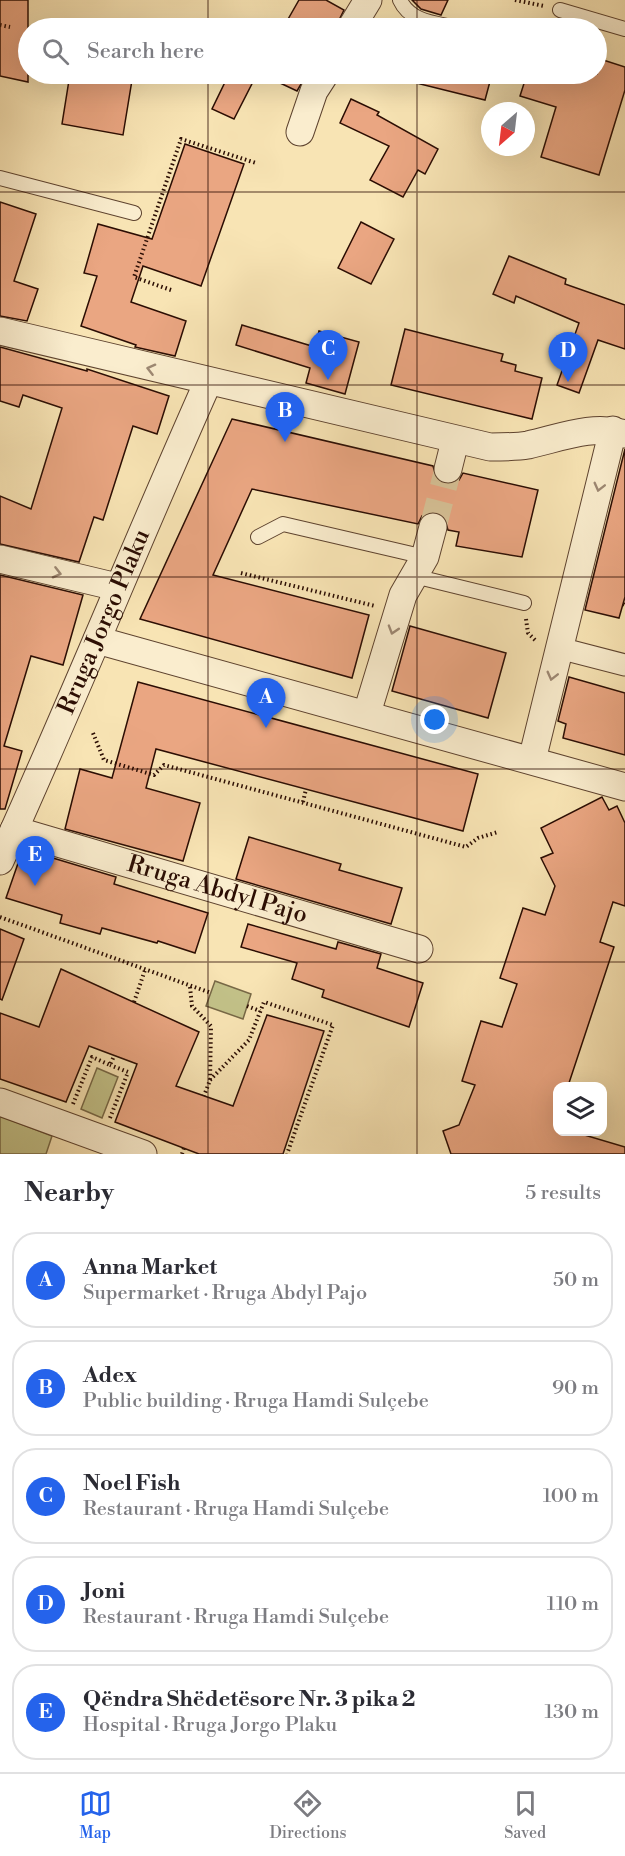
<!DOCTYPE html>
<meta charset="utf-8">
<style>
:root{--surface:#fff;--page:#f7f7f7;--text:#2b2b33;--muted:#7c7c81;--line:#e1e1e2;--accent:#2563eb}
body{margin:0;font-family:"Libre Bodoni",serif;background:var(--page);color:var(--text)}
.controls{position:absolute;right:18px;bottom:18px;display:grid;overflow:hidden;border-radius:12px;box-shadow:0 6px 24px #0002}
.controls button{width:54px;height:54px;display:grid;place-items:center;padding:0;border:0;border-bottom:2px solid var(--line);background:var(--surface);color:var(--text);font:30px sans-serif}
.compass{position:absolute;left:481px;top:102px;width:54px;height:54px;border-radius:50%;background:var(--surface);box-shadow:0 6px 24px #0002;rotate:208deg}
.you{position:absolute;left:435px;top:720px;width:21px;height:21px;margin:-15px;border:4px solid #fff;border-radius:50%;background:#1a73e8;box-shadow:0 0 0 9px #1a73e833}
.badge{display:grid;place-items:center;width:39px;height:39px;border-radius:50%;background:var(--accent);color:#fff;font-size:20px;font-weight:700}
.pin{position:absolute;translate:-50% -50px;filter:drop-shadow(0 2px 3px #0008)}
.pin::after{content:'';position:absolute;top:32px;width:21px;height:18px;background:inherit;clip-path:polygon(0 0,100% 0,50% 100%)}
.list{margin:0;padding:0;list-style:none}
h2{display:flex;justify-content:space-between;align-items:center;height:78px;margin:0;padding:0 24px;font-size:26px}
h2 small{font-size:20px;font-weight:400;color:var(--muted)}
.list li{display:grid;grid-template-columns:39px 1fr auto;gap:18px;align-items:center;box-sizing:border-box;height:96px;margin:0 12px 12px;padding:0 12px;border:2px solid var(--line);border-radius:24px}
.list b{display:block;font-size:22px;white-space:nowrap}
.list p{margin:0;font-size:20px;white-space:nowrap;color:var(--muted)}
.list em{font-size:20px;font-style:normal;color:var(--muted)}
.icon{flex:none;width:33px;height:33px;fill:none;stroke:currentColor;stroke-width:2;stroke-linecap:round;stroke-linejoin:round}
.map{position:relative;flex:none;width:625px;height:1154px;overflow:hidden}
.search{position:absolute;background:var(--surface);box-shadow:0 6px 24px #0002;left:18px;right:18px;top:18px;height:66px;display:flex;align-items:center;gap:15px;box-sizing:border-box;padding:0 21px;border-radius:33px;color:var(--muted);font-size:22px}
.sheet{height:618px;background:var(--surface)}
nav{display:flex;justify-content:space-around;align-items:center;box-sizing:border-box;height:84px;border-top:2px solid var(--line);background:var(--surface);font-size:16px;color:var(--muted)}
nav a{display:grid;justify-items:center;gap:3px}
nav .on{color:var(--accent)}
.map>svg:first-child{display:block}
</style>
<div class="map">
<svg width="625" height="1154" viewBox="0 0 625 1154">
<rect width="100%" height="100%" fill="#f8e4b4"/>
<filter id="stains"><feTurbulence type="fractalNoise" baseFrequency=".00333" numOctaves="4"/><feColorMatrix values="0 0 0 0 .2 0 0 0 0 .09 0 0 0 0 .02 0 0 0 .5 -.17"/></filter>
<radialGradient id="worn" r=".72"><stop offset=".6" stop-color="#630" stop-opacity="0"/><stop offset="1" stop-color="#630" stop-opacity=".3"/></radialGradient>
<!-- green -->
<g fill="#c3c289" stroke="#776846" stroke-width="1.5">
<polygon points="215,981 251,994 243,1019 206,1006"/>
<polygon points="97,1068 118,1077 102,1118 81,1109"/>
<polygon points="0,1116 52,1136 46,1154 0,1154"/>
</g>
<!-- building -->
<g fill="#eaa682" stroke="#2b0d03" stroke-width="1.5">
<polygon points="0,0 28,0 28,82 0,76"/>
<polygon points="299,0 326,0 344,10 335,28 283,28"/>
<polygon points="412,0 448,0 441,15 421,9"/>
<polygon points="597,58 625,67 625,90 599,175 541,157 556,107 520,96 527,74 597,74"/>
<polygon points="70,74 133,74 123,135 62,124"/>
<polygon points="229,74 257,74 234,119 212,109"/>
<polygon points="261,74 307,74 297,91"/>
<polygon points="405,74 492,74 485,100 404,80"/>
<polygon points="351,99 379,112 377,115 438,149 425,174 418,170 403,197 370,180 389,146 340,123"/>
<polygon points="185,144 244,164 201,286 143,266 131,302 186,321 175,356 135,347 136,345 81,326 97,276 84,273 98,224 152,239"/>
<polygon points="0,202 36,214 14,281 38,289 27,321 0,316"/>
<polygon points="361,222 394,239 371,284 338,268"/>
<polygon points="509,256 566,279 565,284 625,305 625,349 598,340 579,393 557,385 579,323 516,296 514,303 493,294"/>
<polygon points="242,325 315,347 319,331 359,342 345,394 306,383 310,368 236,345"/>
<polygon points="405,329 503,354 501,361 516,365 515,371 542,378 532,419 391,385"/>
<polygon points="0,347 87,371 87,369 169,396 157,434 133,426 103,520 94,517 79,562 0,544 0,496 31,509 62,408 23,395 19,407 0,401"/>
<polygon points="232,419 433,466 437,480 445,484 459,480 463,473 538,490 522,557 456,546 459,532 448,530 444,516 436,512 422,516 418,524 252,489 213,575 369,615 352,678 140,619"/>
<polygon points="625,449 625,597 619,618 585,610"/>
<polygon points="0,575 83,595 63,665 31,656 4,746 22,751 5,809 0,809"/>
<polygon points="410,626 506,653 488,718 392,691"/>
<polygon points="569,677 625,693 625,755 563,738 566,724 558,721"/>
<polygon points="138,682 478,774 463,831 156,749 146,788 200,803 183,861 65,829 80,769 112,778"/>
<polygon points="602,797 609,810 617,806 625,823 625,906 613,902 600,942 614,947 568,1086 558,1086 558,1131 571,1131 625,1147 625,1154 451,1154 443,1131 459,1125 475,1085 462,1081 481,1021 502,1027 517,984 500,978 523,908 545,915 555,886 541,858 553,853 541,828"/>
<polygon points="249,837 341,864 339,870 402,888 391,924 236,879"/>
<polygon points="23,849 116,877 114,884 208,913 195,953 158,941 157,943 102,928 100,934 60,923 62,915 6,898"/>
<polygon points="248,924 336,949 338,942 381,954 377,968 423,983 409,1027 322,997 324,990 292,979 297,963 241,947"/>
<polygon points="0,929 24,939 2,1000 0,999"/>
<polygon points="61,969 199,1032 176,1086 233,1106 267,1015 324,1031 283,1154 199,1154 115,1122 137,1064 89,1046 66,1102 0,1079 0,1013 39,1027"/>
</g>
<g fill="none" stroke-linecap="round" stroke-linejoin="round">
<!-- minor-tunnel -->
<polyline stroke="#d9c499" stroke-width="27" stroke-dasharray="27 14" stroke-linecap="butt" points="433,527 448,469"/>
<defs>
<g id="service">
<path d="M400 0C410 22 435 23 457 28"/>
<polyline points="560,10 625,29"/>
<polyline points="0,178 134,213"/>
<polyline points="258,537 283,524 425,557"/>
<polyline points="414,576 524,603"/>
</g>
<polyline id="pedestrian" points="559,648 625,665"/>
<g id="minor">
<polyline points="351,28 368,0"/>
<polyline points="300,132 314,91 325,74"/>
<path d="M0 331 490 447C503 447 516 447 528 445 560 438 592 424 625 434"/>
<polyline points="448,469 455,441"/>
<polyline points="0,559 117,587"/>
<polyline points="97,640 625,787"/>
<polyline points="367,713 403,595 425,557 433,527"/>
<polyline points="532,760 613,430"/>
<path id="s1" d="M14 830 419 949"/>
<path id="s2" d="M0 861C72 703 137 541 208 382"/>
<polyline points="0,1102 143,1154"/>
</g>
</defs>
<!-- service casing -->
<use href="#service" stroke="#5e432f" stroke-width="16"/>
<!-- pedestrian casing -->
<use href="#pedestrian" stroke="#5e432f" stroke-width="23"/>
<!-- minor casing -->
<use href="#minor" stroke="#5e432f" stroke-width="29"/>
<!-- path -->
<g stroke="#2b0d03" stroke-width="4" stroke-dasharray="1.5 3" stroke-linecap="butt">
<polyline points="515,0 544,6"/>
<polyline points="0,25 10,27"/>
<polyline points="171,290 134,277 181,139 256,163"/>
<polyline points="241,573 375,606"/>
<polyline points="623,604 625,605"/>
<polyline points="526,619 528,633 536,641"/>
<polyline points="93,733 104,760 154,775 164,765 466,847 478,838 498,832"/>
<polyline points="303,802 306,789"/>
<polyline points="0,917 211,993"/>
<polyline points="190,987 192,1006 211,1026 210,1080 204,1096"/>
<polyline points="134,1002 145,970"/>
<polyline points="247,1006 260,1011"/>
<polyline points="210,1080 249,1040 264,1002 333,1025 287,1154"/>
<polyline points="73,1104 92,1057 110,1065 114,1056"/>
<polyline points="110,1118 128,1072 110,1065"/>
<polyline points="182,1154 184,1148"/>
</g>
<!-- service -->
<use href="#service" stroke="#faedce" stroke-width="14"/>
<!-- pedestrian -->
<use href="#pedestrian" stroke="#faedce" stroke-width="21"/>
<!-- minor -->
<use href="#minor" stroke="#faedce" stroke-width="27"/>
</g>
<!-- one-way arrows -->
<defs><path id="oneway-chevron" d="M-2-3.5L2.5 0L-2 3.5" fill="none" stroke-width="1.6" stroke-linecap="round" stroke-linejoin="round" transform="scale(1.5)"/></defs>
<g stroke="#9d8873">
<use href="#oneway-chevron" transform="translate(151 369) rotate(-166)"/>
<use href="#oneway-chevron" transform="translate(599 487) rotate(104)"/>
<use href="#oneway-chevron" transform="translate(57 573) rotate(14)"/>
<use href="#oneway-chevron" transform="translate(393 630) rotate(107)"/>
<use href="#oneway-chevron" transform="translate(552 676) rotate(104)"/>
</g>
<!-- grid -->
<path fill="none" stroke="#2b0d03" stroke-width="1.5" stroke-opacity="0.55" d="M208 0V28M417 0V28M208 74V1154M417 74V1154M0 192H625M0 385H625M0 577H625M0 769H625M0 962H625"/>
<g text-anchor="middle" dominant-baseline="central" stroke-width="6" stroke-linejoin="round" paint-order="stroke">
<!-- street labels -->
<g font-size="24" fill="#2b0d03" stroke="#faedce">
<text stroke="none"><textPath href="#s2" startOffset="261">Rruga Jorgo Plaku</textPath></text>
<text stroke="none"><textPath href="#s1" startOffset="212">Rruga Abdyl Pajo</textPath></text>
</g>
</g>
<rect width="100%" height="100%" filter="url(#stains)"/>
<rect width="100%" height="100%" fill="url(#worn)"/>
</svg>
<div class="controls">
<button><svg class="icon" aria-label="layers" viewBox="0 0 24 24"><path d="M12 4l9 5-9 5-9-5zM3 14l9 5 9-5"/></svg></button>
</div>
<svg class="compass" viewBox="-18 -18 36 36"><path d="M0-13l5 13h-10z" fill="#e53935"/><path d="M0 13l5-13h-10z" fill="#7c7c81"/></svg>
<div class="you"></div>
<div class="pin badge" style="left:266px;top:728px">A</div>
<div class="pin badge" style="left:285px;top:442px">B</div>
<div class="pin badge" style="left:328px;top:380px">C</div>
<div class="pin badge" style="left:568px;top:382px">D</div>
<div class="pin badge" style="left:35px;top:886px">E</div>
<div class="search"><svg class="icon" aria-label="search" viewBox="0 0 24 24"><circle cx="10" cy="10" r="6"/><path d="M15 15l6 6"/></svg>Search here</div>
</div>
<section class="sheet">
<h2>Nearby<small>5 results</small></h2>
<ul class="list">
<li><span class="badge">A</span><div><b>Anna Market</b><p>Supermarket · Rruga Abdyl Pajo</p></div><em>50 m</em></li>
<li><span class="badge">B</span><div><b>Adex</b><p>Public building · Rruga Hamdi Sulçebe</p></div><em>90 m</em></li>
<li><span class="badge">C</span><div><b>Noel Fish</b><p>Restaurant · Rruga Hamdi Sulçebe</p></div><em>100 m</em></li>
<li><span class="badge">D</span><div><b>Joni</b><p>Restaurant · Rruga Hamdi Sulçebe</p></div><em>110 m</em></li>
<li><span class="badge">E</span><div><b>Qëndra Shëdetësore Nr. 3 pika 2</b><p>Hospital · Rruga Jorgo Plaku</p></div><em>130 m</em></li>
</ul>
</section>
<nav>
<a class="on"><svg class="icon" aria-label="map" viewBox="0 0 24 24"><path d="M3 6l6-2 6 2 6-2v14l-6 2-6-2-6 2zM9 4v14M15 6v14"/></svg>Map</a>
<a><svg class="icon" aria-label="directions" viewBox="0 0 24 24"><path d="M12 3l9 9-9 9-9-9zM9 14v-3h6M13 9l2 2-2 2"/></svg>Directions</a>
<a><svg class="icon" aria-label="saved" viewBox="0 0 24 24"><path d="M7 4h10v16l-5-4-5 4z"/></svg>Saved</a>
</nav>
